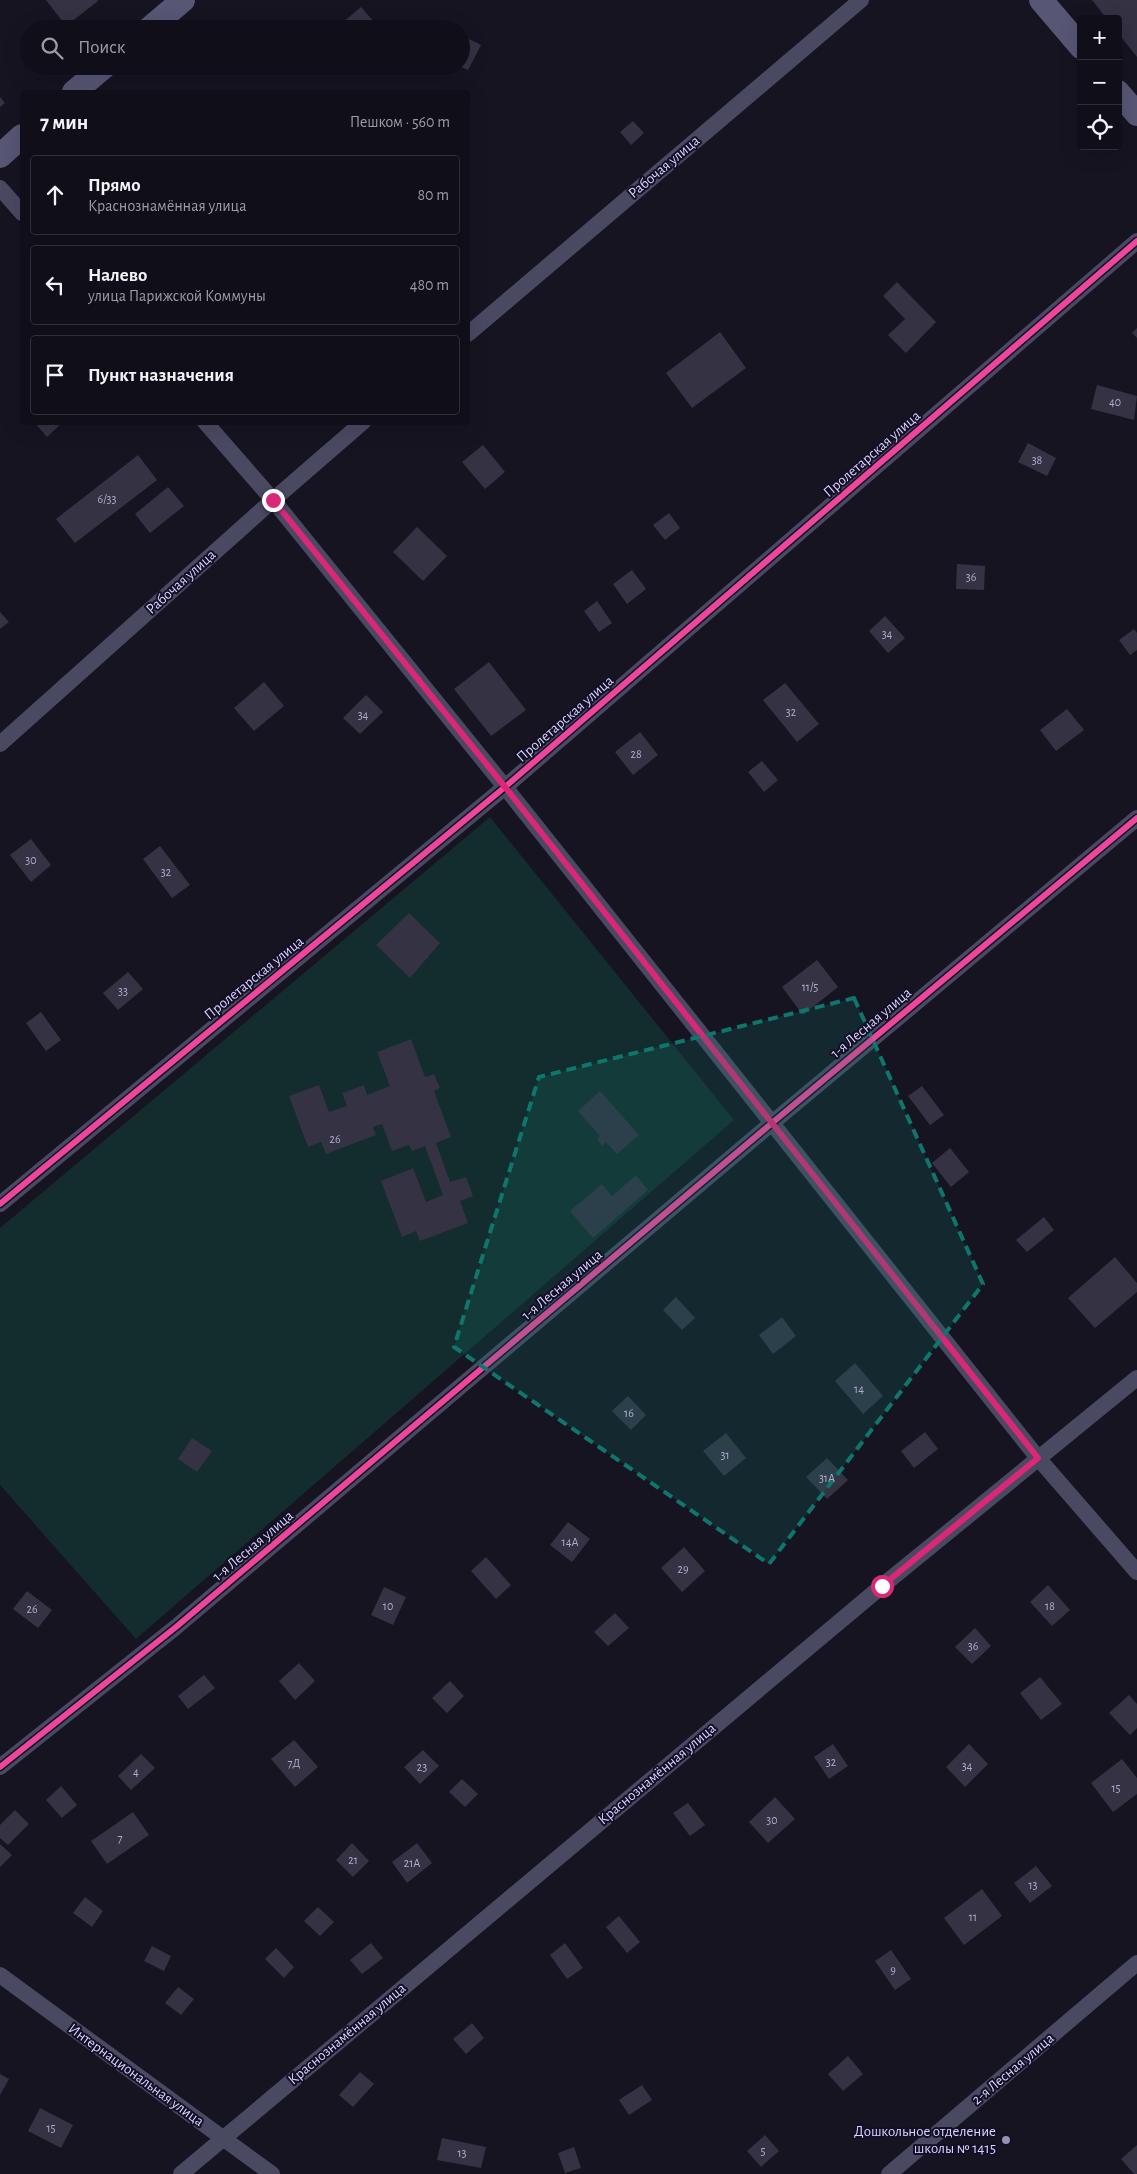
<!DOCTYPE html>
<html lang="ru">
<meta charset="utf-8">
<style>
:root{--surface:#100f19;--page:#1e1d26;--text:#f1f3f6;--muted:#9c9ca2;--line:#302f38}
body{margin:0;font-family:"Alegreya Sans",sans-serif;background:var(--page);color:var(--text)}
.controls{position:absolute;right:15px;top:15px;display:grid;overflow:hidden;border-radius:5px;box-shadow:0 5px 20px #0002}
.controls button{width:45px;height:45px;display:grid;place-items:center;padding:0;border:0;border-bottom:1px solid var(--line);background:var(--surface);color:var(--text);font:25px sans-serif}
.stop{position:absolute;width:15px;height:15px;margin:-11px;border:4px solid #db2777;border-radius:50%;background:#fff}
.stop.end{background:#db2777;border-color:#fff;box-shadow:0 1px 5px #0008}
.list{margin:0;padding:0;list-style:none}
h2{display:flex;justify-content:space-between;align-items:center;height:65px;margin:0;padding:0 20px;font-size:21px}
h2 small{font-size:16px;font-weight:400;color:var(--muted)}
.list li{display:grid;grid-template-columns:32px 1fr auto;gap:15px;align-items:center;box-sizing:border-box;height:80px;margin:0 10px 10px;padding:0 10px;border:1px solid var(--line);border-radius:5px}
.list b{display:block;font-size:19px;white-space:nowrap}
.list p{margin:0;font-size:16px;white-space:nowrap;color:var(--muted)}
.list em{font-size:16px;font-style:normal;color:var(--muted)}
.icon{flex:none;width:28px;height:28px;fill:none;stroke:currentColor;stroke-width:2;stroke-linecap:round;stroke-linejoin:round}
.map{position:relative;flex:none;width:1137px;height:2174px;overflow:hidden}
.search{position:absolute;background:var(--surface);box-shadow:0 5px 20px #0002;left:20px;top:20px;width:450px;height:55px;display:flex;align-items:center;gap:12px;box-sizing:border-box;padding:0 18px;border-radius:28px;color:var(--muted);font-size:19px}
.panel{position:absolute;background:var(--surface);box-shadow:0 5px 20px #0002;left:20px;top:90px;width:450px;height:335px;border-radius:5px}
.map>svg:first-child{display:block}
</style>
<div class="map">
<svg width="1137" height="2174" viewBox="0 0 1137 2174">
<rect width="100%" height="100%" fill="#161421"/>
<!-- green -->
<polygon fill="#132c2d" points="490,817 734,1120 136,1639 0,1485 0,1228"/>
<!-- building -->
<g fill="#343243">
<polygon points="46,0 97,0 98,1 66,26"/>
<polygon points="1092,0 1137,0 1137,57 1118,33 1118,19 1107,19"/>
<polygon points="361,7 380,29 346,29 341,24"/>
<polygon points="461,35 481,45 468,70 461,67"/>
<polygon points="55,66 69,66 60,73"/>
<polygon points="0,97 5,103 0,107"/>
<polygon points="633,121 644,133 631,145 620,132"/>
<polygon points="897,282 936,322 906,353 888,335 905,319 883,296"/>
<polygon points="1137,328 1137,338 1132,333"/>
<polygon points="720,332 746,368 692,408 666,373"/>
<polygon points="1097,385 1137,396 1134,420 1091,409"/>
<polygon points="34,422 63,422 47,437"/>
<polygon points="1028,443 1056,458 1047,476 1018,462"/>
<polygon points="483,445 505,472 485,489 462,462"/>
<polygon points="138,455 157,480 75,543 56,519"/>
<polygon points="168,487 184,506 150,533 135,514"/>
<polygon points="669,513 680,528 665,540 653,525"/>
<polygon points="417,527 447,556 423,581 393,552"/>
<polygon points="957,564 985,566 984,590 956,589"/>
<polygon points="632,570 646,589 627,604 613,584"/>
<polygon points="597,601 612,623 599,632 584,611"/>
<polygon points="0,612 9,622 0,629"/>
<polygon points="885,616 905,638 888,653 869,631"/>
<polygon points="1134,629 1137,633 1137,650 1130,655 1119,640"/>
<polygon points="489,662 526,710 491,736 454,689"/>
<polygon points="264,682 284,706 254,731 234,708"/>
<polygon points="785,683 819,724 797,742 763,700"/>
<polygon points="366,695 383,712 360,734 343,718"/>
<polygon points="1067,709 1084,730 1056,751 1040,730"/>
<polygon points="640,732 658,755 633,775 615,752"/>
<polygon points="762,761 778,780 764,792 748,772"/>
<polygon points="31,839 51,865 31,882 10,855"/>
<polygon points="160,846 190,885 172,898 143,859"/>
<polygon points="409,913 440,943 410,978 376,945"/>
<polygon points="817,960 838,987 803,1015 782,987"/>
<polygon points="128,972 143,989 118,1010 103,993"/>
<polygon points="41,1012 61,1040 46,1051 26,1023"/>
<polygon points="411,1039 425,1077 434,1074 440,1088 434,1091 451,1137 436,1143 450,1182 466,1177 473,1196 460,1201 468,1223 420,1241 416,1231 402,1237 381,1181 413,1168 426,1202 443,1195 425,1146 412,1151 409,1145 392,1151 382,1124 373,1127 376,1135 326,1154 321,1142 308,1147 289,1096 319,1085 329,1112 347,1106 342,1093 364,1085 367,1095 390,1086 377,1052"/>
<polygon points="922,1086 944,1115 930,1125 908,1096"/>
<polygon points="600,1091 639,1135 617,1154 606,1142 602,1146 597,1139 600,1136 578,1111"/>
<polygon points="950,1148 969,1172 951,1187 932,1163"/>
<polygon points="636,1175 648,1190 593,1238 570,1211 602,1184 612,1196"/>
<polygon points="1044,1217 1054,1230 1027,1252 1016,1240"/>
<polygon points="1115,1257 1137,1283 1137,1292 1095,1328 1068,1298"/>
<polygon points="676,1297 695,1318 682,1330 663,1310"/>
<polygon points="782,1317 796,1336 773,1354 759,1335"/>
<polygon points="855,1363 883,1396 863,1414 835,1381"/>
<polygon points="628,1396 646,1415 631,1430 612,1411"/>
<polygon points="925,1432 938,1449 914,1468 901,1451"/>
<polygon points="726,1433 746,1458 724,1476 703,1451"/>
<polygon points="192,1438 212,1451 197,1472 178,1459"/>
<polygon points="827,1458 848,1480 827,1499 806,1477"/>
<polygon points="568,1522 590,1539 572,1562 550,1545"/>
<polygon points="684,1547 705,1571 682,1592 661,1568"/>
<polygon points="486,1557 511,1585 496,1599 471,1571"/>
<polygon points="1048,1585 1070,1610 1052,1626 1030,1602"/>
<polygon points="384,1587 406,1597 393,1625 371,1615"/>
<polygon points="27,1591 52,1610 38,1628 13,1609"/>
<polygon points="615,1613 629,1628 608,1646 594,1632"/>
<polygon points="975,1628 991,1646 972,1664 955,1647"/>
<polygon points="299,1663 315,1681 295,1700 279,1681"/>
<polygon points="204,1675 215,1688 188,1709 178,1696"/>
<polygon points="1040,1677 1062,1704 1041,1720 1020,1693"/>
<polygon points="450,1681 464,1696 447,1713 432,1698"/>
<polygon points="1129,1695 1137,1704 1137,1728 1130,1735 1109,1713"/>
<polygon points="294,1740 318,1767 295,1787 271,1759"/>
<polygon points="833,1744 848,1766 829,1779 814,1757"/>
<polygon points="969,1744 988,1764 965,1787 946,1767"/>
<polygon points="423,1750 439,1766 420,1784 404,1767"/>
<polygon points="141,1754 155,1768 131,1790 118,1776"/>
<polygon points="1122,1759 1137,1778 1137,1794 1113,1812 1091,1783"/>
<polygon points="462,1779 478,1794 465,1807 449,1792"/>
<polygon points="61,1786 77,1805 62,1818 46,1800"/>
<polygon points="775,1797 795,1819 768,1843 749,1822"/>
<polygon points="688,1803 705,1825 690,1836 673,1813"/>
<polygon points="15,1810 29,1824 8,1845 0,1838 0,1825"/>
<polygon points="133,1812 149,1835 107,1864 91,1841"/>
<polygon points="352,1843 369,1861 353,1877 336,1860"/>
<polygon points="417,1843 432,1863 407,1883 392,1862"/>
<polygon points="0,1844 12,1855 0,1867"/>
<polygon points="1036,1866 1052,1886 1030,1903 1014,1883"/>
<polygon points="982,1889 1002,1916 964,1945 944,1918"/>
<polygon points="85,1897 103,1911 92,1927 73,1913"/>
<polygon points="318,1907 334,1922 320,1936 304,1921"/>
<polygon points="619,1916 640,1942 627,1953 606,1927"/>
<polygon points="371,1943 383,1958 362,1974 350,1960"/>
<polygon points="565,1943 583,1968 567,1979 550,1955"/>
<polygon points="152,1946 171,1956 164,1971 144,1961"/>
<polygon points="276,1948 294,1967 284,1978 265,1959"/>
<polygon points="891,1950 911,1979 895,1990 875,1961"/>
<polygon points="178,1987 194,1999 181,2015 165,2003"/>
<polygon points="472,2023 484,2038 466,2054 453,2039"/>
<polygon points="848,2056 863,2074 843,2091 828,2074"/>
<polygon points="360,2072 374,2084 353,2107 339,2095"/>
<polygon points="0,2074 9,2079 0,2095"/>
<polygon points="642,2085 652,2100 629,2115 619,2100"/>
<polygon points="40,2108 73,2125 61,2148 28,2131"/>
<polygon points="765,2135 779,2151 761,2167 747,2151"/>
<polygon points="442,2138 486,2147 481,2168 437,2160"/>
<polygon points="1137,2145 1137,2174 1134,2174 1121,2159"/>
<polygon points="574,2147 581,2168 565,2173 558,2153"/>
</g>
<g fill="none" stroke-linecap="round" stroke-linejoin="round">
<!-- street -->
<g stroke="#4a4962" stroke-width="16">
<polyline points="0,188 22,213"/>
<polyline points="468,334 861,0"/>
<polyline points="205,422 273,500 505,787 1038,1458 1137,1572"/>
<polyline points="0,744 273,500 363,422"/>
<polyline points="0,1204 505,787 1137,241"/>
<polyline points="0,1767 176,1627 772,1123 1137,818"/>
<polyline points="0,1975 272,2174"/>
<polyline points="181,2174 882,1586 1137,1378"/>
<polyline points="889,2174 1137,1963"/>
</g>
<!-- secondary -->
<g stroke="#575674" stroke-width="24">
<polyline points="1041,0 1081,47"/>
<polyline points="149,29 183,0"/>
<polyline points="74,92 105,66"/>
<polyline points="1118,92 1137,114"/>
<polyline points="0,156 22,136"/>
</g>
<defs>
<g id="cycleway">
<polyline points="0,1204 505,787 1137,241"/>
<polyline points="0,1767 176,1627 772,1123 1137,818"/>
</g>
</defs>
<!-- cycleway casing -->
<use href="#cycleway" stroke="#130f26" stroke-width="9"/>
<!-- cycleway -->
<use href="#cycleway" stroke="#ed469a" stroke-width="6"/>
</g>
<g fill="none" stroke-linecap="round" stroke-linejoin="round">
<!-- route -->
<polyline stroke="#db2777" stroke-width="6" points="273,500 505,787 1038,1458 882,1586"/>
</g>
<!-- marked area -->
<path fill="#0f766e" fill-opacity="0.2" stroke="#0f766e" stroke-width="4" stroke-dasharray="10 6" stroke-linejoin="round" d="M854 998 983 1284 769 1564 454 1347 539 1077Z"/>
<!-- markers -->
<circle fill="#9591b1" stroke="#130f26" stroke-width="2" cx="1006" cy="2140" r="5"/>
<g text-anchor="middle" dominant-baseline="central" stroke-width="4" stroke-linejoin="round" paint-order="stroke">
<!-- number labels -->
<g font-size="12" fill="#b0acd0">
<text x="1115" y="402">40</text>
<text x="1037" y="460">38</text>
<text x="107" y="499">6/33</text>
<text x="971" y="577">36</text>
<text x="887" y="634">34</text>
<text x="791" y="712">32</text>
<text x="363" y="715">34</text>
<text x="636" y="754">28</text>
<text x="31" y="860">30</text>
<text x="166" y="872">32</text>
<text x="810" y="987">11/5</text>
<text x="123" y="991">33</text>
<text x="335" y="1139">26</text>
<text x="859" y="1389">14</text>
<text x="629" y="1413">16</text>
<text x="725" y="1455">31</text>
<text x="827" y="1478">31А</text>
<text x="570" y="1542">14А</text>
<text x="683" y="1569">29</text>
<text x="388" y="1606">10</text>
<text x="1050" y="1606">18</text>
<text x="32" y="1609">26</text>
<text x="973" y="1646">36</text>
<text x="831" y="1762">32</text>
<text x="294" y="1763">7Д</text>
<text x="967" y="1766">34</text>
<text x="422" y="1767">23</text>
<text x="136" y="1772">4</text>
<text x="1116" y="1788">15</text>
<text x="772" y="1820">30</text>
<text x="120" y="1838">7</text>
<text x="353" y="1860">21</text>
<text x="412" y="1863">21А</text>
<text x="1033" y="1885">13</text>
<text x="973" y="1917">11</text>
<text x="893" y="1970">9</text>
<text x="51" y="2128">15</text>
<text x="763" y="2151">5</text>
<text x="462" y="2153">13</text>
</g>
<!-- street labels -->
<g font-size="15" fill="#d9d4ff" stroke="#130f26">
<text transform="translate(664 167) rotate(-40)">Рабочая улица</text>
<text transform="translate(872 454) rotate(-41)">Пролетарская улица</text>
<text transform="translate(181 582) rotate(-42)">Рабочая улица</text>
<text transform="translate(565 719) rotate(-41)">Пролетарская улица</text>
<text transform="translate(254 978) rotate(-39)">Пролетарская улица</text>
<text transform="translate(871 1023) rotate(-40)">1-я Лесная улица</text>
<text transform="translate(562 1285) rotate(-40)">1-я Лесная улица</text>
<text transform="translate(253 1546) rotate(-40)">1-я Лесная улица</text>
<text transform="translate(657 1774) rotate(-40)">Краснознамённая улица</text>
<text transform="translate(347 2034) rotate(-40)">Краснознамённая улица</text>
<text transform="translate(1013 2069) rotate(-40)">2-я Лесная улица</text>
<text transform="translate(136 2075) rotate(36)">Интернациональная улица</text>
</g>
<!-- poi labels -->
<g font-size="15" fill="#d9d4ff" stroke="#130f26" text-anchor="end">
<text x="996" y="2131">Дошкольное отделение<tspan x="996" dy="17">школы № 1415</tspan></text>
</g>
</g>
</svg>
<div class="controls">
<button>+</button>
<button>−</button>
<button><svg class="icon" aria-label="locate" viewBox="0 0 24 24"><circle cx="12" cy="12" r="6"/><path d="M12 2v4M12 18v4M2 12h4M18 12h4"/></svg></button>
</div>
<div class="stop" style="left:882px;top:1586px"></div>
<div class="stop end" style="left:273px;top:500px"></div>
<div class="search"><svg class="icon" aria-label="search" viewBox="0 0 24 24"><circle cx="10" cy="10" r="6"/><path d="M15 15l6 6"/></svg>Поиск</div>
<section class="panel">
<h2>7 мин<small>Пешком · 560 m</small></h2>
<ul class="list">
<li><svg class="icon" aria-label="ahead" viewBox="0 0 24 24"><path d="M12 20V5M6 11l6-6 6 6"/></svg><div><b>Прямо</b><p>Краснознамённая улица</p></div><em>80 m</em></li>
<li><svg class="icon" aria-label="left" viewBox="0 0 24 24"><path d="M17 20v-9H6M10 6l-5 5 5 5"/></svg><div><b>Налево</b><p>улица Парижской Коммуны</p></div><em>480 m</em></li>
<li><svg class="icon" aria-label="arrive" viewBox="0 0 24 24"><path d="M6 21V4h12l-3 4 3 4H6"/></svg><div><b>Пункт назначения</b></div></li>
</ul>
</section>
</div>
